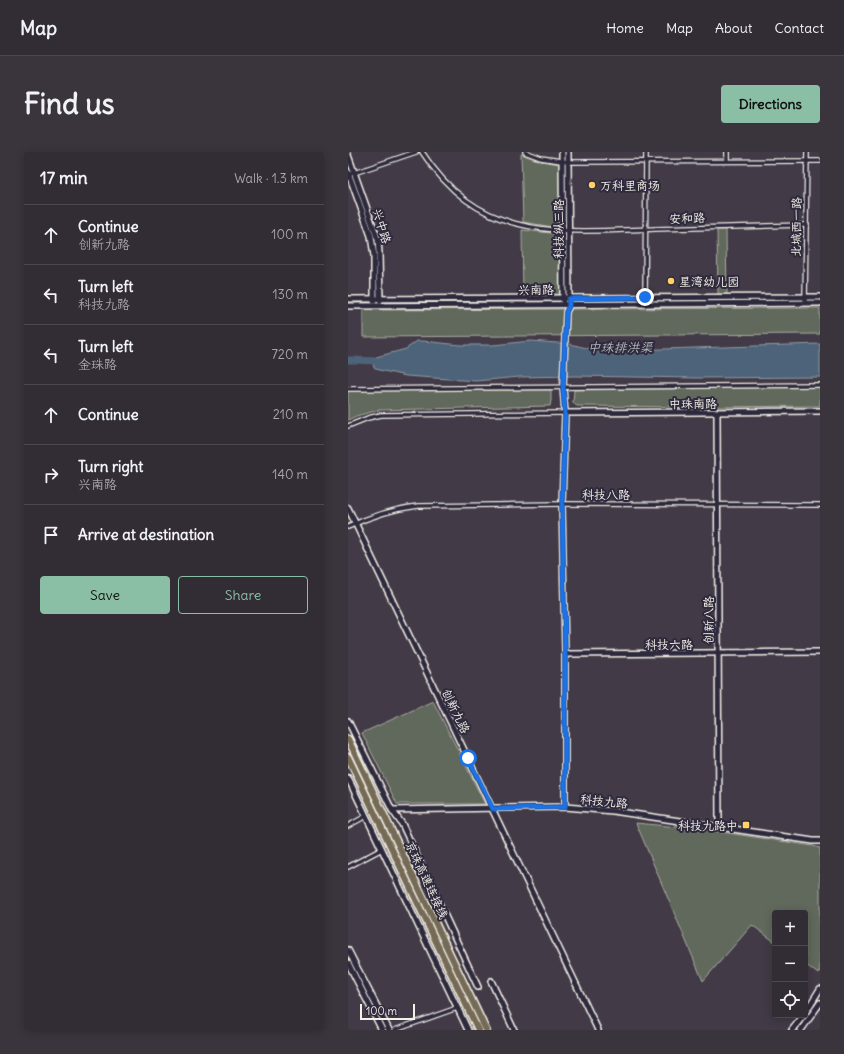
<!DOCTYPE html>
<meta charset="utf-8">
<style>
:root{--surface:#322c34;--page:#3a343c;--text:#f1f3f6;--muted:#a8a7ac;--line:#4d484f;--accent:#8abfa5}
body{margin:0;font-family:Delius,"LXGW WenKai TC",sans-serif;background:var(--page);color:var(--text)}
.controls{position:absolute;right:12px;bottom:12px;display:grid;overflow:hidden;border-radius:4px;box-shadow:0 2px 10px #0003}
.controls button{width:36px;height:36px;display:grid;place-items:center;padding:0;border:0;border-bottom:1px solid var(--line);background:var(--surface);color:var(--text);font:20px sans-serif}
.scale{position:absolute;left:12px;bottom:10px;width:55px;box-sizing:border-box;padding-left:4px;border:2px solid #f4f1e8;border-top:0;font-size:11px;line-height:14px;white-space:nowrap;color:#f4f1e8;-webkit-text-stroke:3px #2f2a3d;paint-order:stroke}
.stop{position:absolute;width:12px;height:12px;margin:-9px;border:3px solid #1a73e8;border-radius:50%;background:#fff}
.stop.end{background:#1a73e8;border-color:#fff;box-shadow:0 1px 4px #0008}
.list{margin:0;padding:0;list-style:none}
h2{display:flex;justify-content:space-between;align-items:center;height:52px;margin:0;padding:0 16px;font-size:17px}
h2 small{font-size:13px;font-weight:400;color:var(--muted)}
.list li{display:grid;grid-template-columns:26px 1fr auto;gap:12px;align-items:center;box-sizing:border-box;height:60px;padding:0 16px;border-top:1px solid var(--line)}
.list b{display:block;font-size:15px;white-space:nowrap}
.list p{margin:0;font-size:13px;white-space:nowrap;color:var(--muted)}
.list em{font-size:13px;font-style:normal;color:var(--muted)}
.actions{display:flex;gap:8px;padding:12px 16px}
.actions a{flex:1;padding:9px 0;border:1px solid var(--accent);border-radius:4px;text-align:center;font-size:14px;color:var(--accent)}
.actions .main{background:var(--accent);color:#111}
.icon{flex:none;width:22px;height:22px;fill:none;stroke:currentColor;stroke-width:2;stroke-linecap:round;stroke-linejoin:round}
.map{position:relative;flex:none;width:472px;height:878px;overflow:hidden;border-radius:4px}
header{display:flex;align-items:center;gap:24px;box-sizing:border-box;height:56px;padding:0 20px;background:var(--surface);border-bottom:1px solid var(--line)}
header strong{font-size:19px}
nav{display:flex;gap:22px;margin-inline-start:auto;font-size:14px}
.intro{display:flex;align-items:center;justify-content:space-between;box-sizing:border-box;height:96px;padding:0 24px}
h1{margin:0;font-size:28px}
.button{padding:10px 18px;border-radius:4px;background:var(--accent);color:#111;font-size:14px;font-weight:700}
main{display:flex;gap:24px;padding:0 24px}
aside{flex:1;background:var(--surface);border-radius:4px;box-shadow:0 2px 10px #0003}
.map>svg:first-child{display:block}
</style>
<header>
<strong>Map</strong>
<nav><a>Home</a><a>Map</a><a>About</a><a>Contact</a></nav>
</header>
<div class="intro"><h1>Find us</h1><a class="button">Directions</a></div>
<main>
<aside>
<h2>17 min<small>Walk · 1.3 km</small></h2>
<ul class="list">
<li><svg class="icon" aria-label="ahead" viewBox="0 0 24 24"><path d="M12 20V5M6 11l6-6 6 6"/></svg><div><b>Continue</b><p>创新九路</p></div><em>100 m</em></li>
<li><svg class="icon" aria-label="left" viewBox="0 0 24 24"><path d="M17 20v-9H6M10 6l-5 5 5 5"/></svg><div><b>Turn left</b><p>科技九路</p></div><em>130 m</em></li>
<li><svg class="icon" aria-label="left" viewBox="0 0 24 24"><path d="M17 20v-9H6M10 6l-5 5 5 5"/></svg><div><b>Turn left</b><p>金珠路</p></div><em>720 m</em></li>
<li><svg class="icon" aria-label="ahead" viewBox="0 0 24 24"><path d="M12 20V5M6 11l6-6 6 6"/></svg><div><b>Continue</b></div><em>210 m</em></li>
<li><svg class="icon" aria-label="right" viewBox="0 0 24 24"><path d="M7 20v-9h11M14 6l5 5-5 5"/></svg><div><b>Turn right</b><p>兴南路</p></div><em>140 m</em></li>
<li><svg class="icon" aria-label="arrive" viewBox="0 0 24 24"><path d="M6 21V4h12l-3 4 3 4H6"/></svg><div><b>Arrive at destination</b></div></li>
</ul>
<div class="actions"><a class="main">Save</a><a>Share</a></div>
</aside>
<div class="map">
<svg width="472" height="878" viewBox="0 0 472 878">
<rect width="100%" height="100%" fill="#423a46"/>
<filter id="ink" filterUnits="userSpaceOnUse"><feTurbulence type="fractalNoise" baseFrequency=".025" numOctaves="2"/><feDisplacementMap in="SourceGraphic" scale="8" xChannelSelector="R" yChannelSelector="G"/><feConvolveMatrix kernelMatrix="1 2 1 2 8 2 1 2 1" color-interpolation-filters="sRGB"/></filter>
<g filter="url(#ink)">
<!-- green -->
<g fill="#60695c" stroke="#aaada2">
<polygon points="173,2 192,9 212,12 211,76 175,70"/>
<polygon points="174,78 212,82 212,143 175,143"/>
<polygon points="369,78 378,78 379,143 370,143"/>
<polygon points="472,156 472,182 15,185 15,158"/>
<polygon points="472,235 472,254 361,255 229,254 225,251 226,238"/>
<polygon points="203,238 203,248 202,254 31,258 8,264 0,268 0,239"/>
<polygon points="85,549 137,652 49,652 14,581"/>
<polygon points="288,671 360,678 465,694 472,696 472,818 470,822 457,812 457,761 427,761 427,790 404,773 355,829"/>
</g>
<!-- water -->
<polygon fill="#4e6379" stroke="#909ca5" points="69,189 75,189 112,193 145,193 183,189 222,192 251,199 472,192 472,225 349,226 226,224 171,225 128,229 58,224 31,218 26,215 24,209 28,205 58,197"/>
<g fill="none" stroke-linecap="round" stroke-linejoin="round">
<!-- river -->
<polyline stroke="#4e6379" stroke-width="7" points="0,208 32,209"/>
<defs>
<g id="street">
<path d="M74 0C133 91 212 80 307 77 357 76 408 74 459 73"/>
<polyline points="177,0 193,6 220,10 472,9"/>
<polyline points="379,9 379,0"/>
<polyline points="0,22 6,21 68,0"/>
<polyline points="457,151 459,0"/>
<polyline points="297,153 298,0"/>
<polyline points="0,237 472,233"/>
<polyline points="0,274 20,266 33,263 217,261"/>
<path d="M0 375C23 364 45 357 70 354L214 352 472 353"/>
<polyline points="0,674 18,664"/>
<polyline points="0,715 34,697"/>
<polyline points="47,878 109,856"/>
</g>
<g id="secondary">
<polyline points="214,0 215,149"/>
<polyline points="0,3 30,88 31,101 32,149"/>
<polyline points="0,20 23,84 26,104 26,149"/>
<polyline points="0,147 472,145"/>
<polyline points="0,154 472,151"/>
<polyline points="217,261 472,259"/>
<polyline points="369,261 371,674"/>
<polyline points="0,356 250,878"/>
<polyline points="217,502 472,500"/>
<polyline points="0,569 44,658 54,672 130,835"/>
<polyline points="0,626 120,878"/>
<polyline points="217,655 217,502 214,352 217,261 215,236 218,160 221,154 220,0"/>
<polyline points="44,658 217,655 265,659 465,689 472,689"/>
<polyline points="0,798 41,878"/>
<polyline points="0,811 34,878"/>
<polyline points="143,829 166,878"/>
<polyline points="457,861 472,837"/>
<polyline points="444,878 456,863"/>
<polyline points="453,878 472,851"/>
</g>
<g id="highway">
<polyline points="0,587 138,878"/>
<polyline points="0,605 130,878"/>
</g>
</defs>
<!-- street casing -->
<use href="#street" stroke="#f4f1e8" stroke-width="6"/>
<!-- secondary casing -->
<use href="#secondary" stroke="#f4f1e8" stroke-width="8"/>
<!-- highway casing -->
<use href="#highway" stroke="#f4f1e8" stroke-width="9"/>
<!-- street -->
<use href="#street" stroke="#2f2a3d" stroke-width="3.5"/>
<!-- secondary -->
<use href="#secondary" stroke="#2f2a3d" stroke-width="5"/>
<!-- highway -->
<use href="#highway" stroke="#756b55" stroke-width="6"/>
</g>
</g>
<g fill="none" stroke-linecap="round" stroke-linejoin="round" filter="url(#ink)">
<!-- route -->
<polyline stroke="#1a73e8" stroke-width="5" points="120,606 145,657 217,655 217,502 214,352 217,261 215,236 218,160 221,154 221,147 297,145"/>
</g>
<!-- markers -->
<g fill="#ffd166" stroke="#2f2a3d" stroke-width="1.5">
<circle cx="244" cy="33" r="4"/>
<circle cx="323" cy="129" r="4"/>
<rect x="394" y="669" width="8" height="8" rx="2"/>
</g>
<g text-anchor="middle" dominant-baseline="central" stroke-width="4" stroke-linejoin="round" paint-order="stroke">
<!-- poi labels -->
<g font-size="12" fill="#f4f1e8" stroke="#2f2a3d" text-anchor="start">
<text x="252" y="33">万科里商场</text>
<text x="331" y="129">星湾幼儿园</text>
<text x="390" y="673" text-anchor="end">科技九路中</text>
</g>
<!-- street labels -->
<g font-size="12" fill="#f4f1e8" stroke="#2f2a3d">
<text transform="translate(339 66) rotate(-2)">安和路</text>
<text transform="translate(34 74) rotate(73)">兴中路</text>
<text transform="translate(448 75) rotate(-89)">北城西一路</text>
<text transform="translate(210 77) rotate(-90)">科技纵三路</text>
<text x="188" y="137">兴南路</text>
<text x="345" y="251">中珠南路</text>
<text x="258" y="342">科技八路</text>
<text transform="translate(360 468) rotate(-90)">创新八路</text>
<text x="321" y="492">科技六路</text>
<text transform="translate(108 559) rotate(64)">创新九路</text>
<text transform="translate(256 649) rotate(6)">科技九路</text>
<text transform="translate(79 728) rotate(65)">京珠高速连接线</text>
</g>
<!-- water labels -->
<g font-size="13" font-style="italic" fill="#b2b8bc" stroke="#2f2a3d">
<text x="272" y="195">中珠排洪渠</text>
</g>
</g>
</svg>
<div class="controls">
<button>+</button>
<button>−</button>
<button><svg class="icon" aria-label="locate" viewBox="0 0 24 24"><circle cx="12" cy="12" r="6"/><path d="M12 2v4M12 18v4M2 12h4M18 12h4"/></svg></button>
</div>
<div class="scale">100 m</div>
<div class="stop" style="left:120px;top:606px"></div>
<div class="stop end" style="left:297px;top:145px"></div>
</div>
</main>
